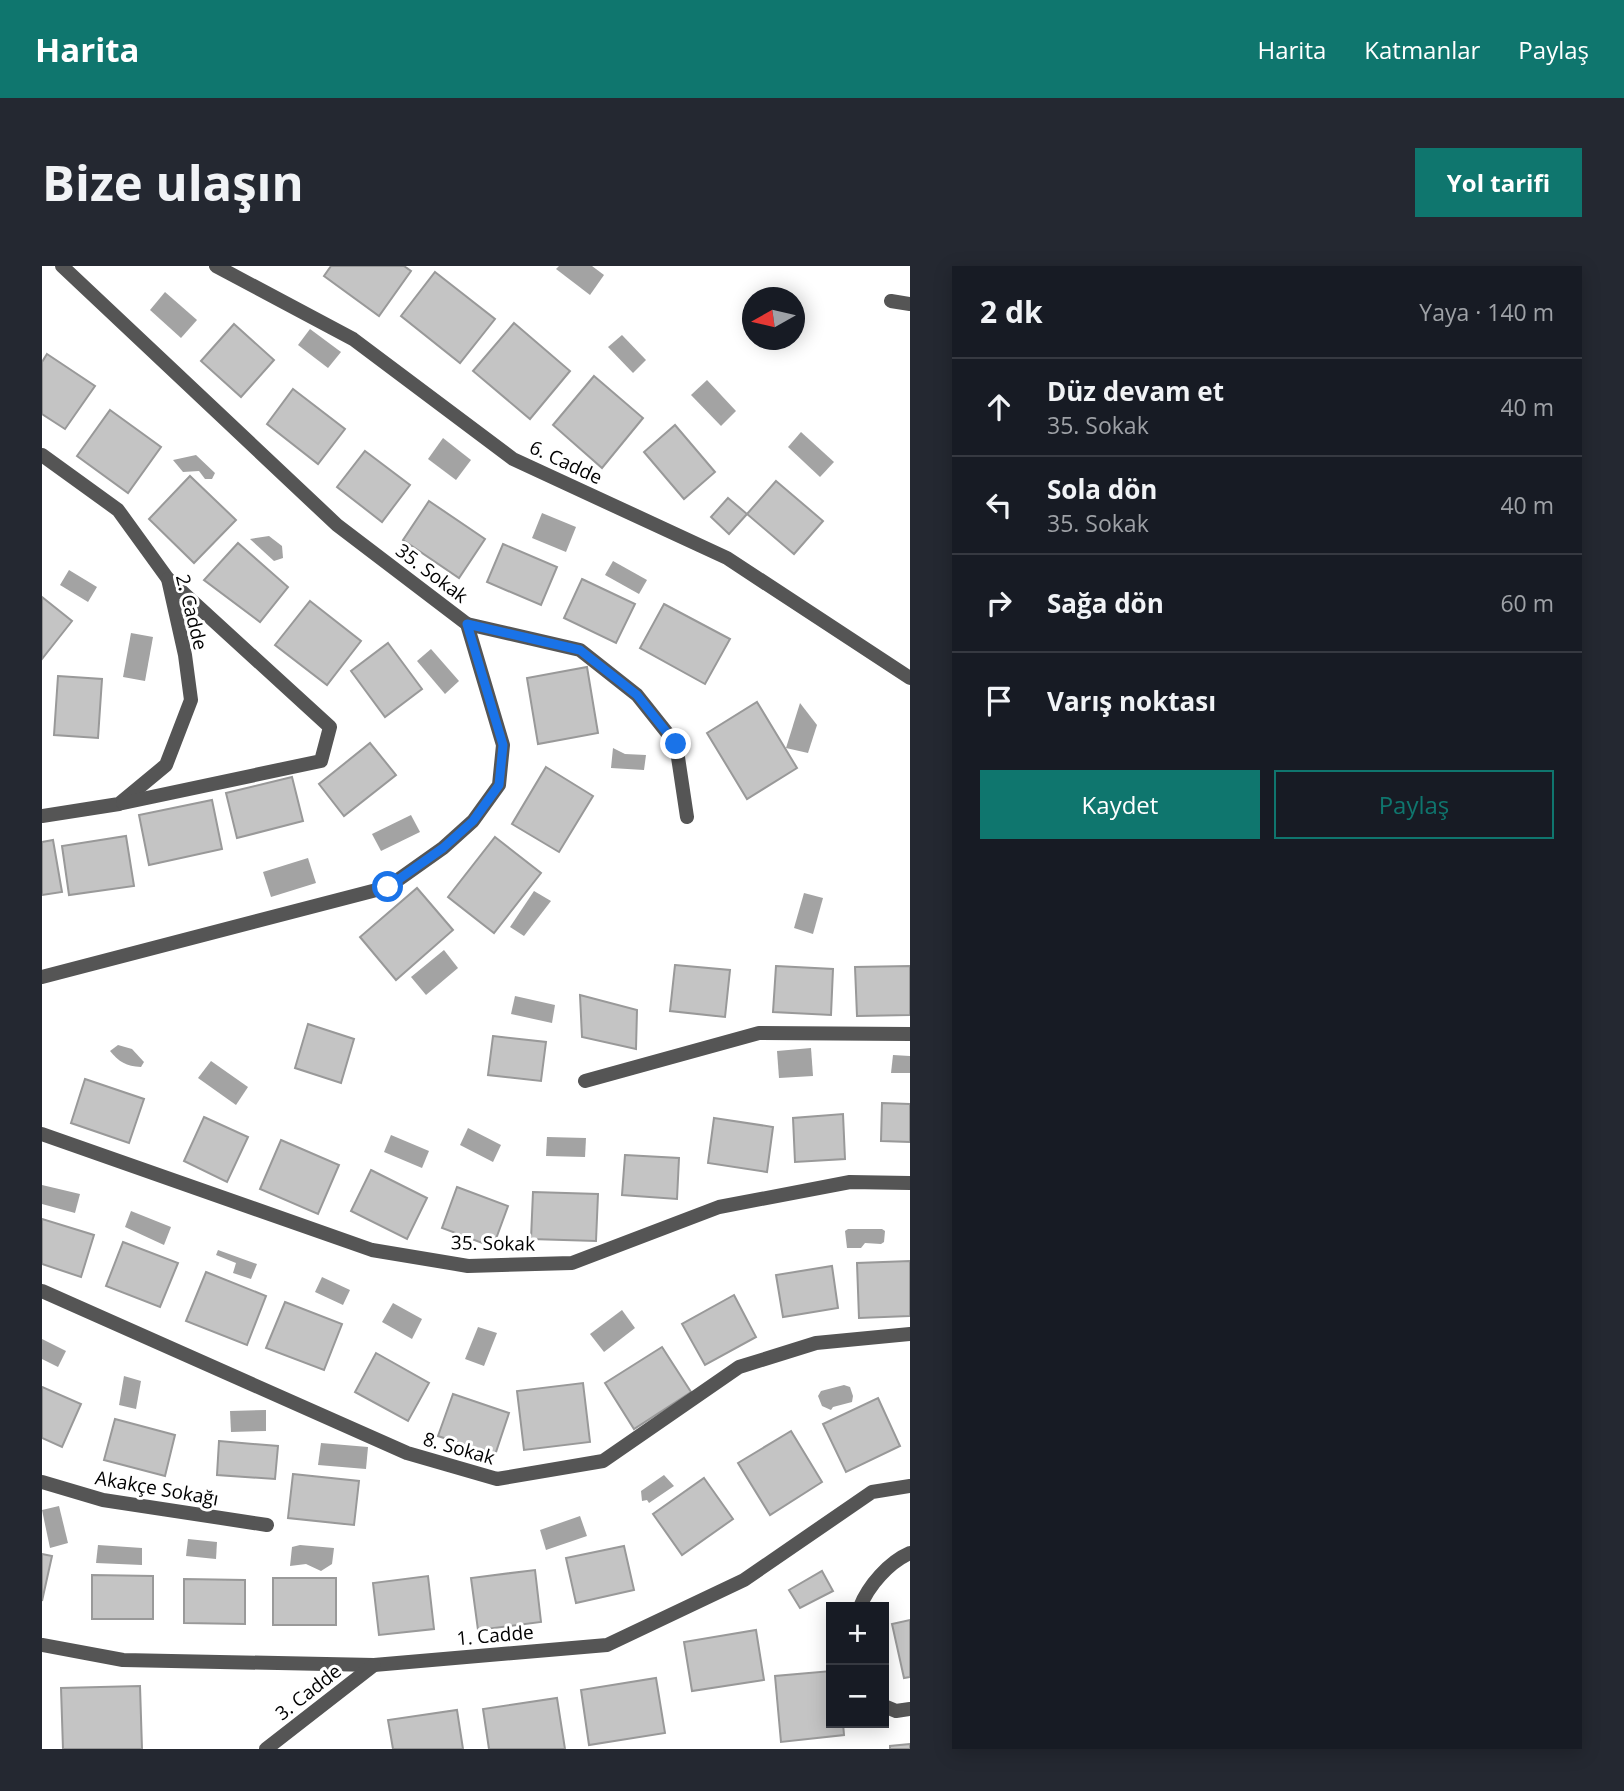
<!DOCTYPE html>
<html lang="tr">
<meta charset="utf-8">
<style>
:root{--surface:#171b24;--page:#242831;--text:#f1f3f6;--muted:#9ea1a6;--line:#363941;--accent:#0f766e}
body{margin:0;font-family:"Open Sans",sans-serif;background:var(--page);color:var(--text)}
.controls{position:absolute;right:21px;bottom:21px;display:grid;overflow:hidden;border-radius:0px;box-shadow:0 4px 18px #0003}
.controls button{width:63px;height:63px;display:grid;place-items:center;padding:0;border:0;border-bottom:2px solid var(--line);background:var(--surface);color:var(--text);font:35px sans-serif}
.compass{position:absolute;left:700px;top:21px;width:63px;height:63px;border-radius:50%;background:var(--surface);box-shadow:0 4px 18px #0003;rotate:262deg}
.stop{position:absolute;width:21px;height:21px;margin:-16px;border:5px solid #1a73e8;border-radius:50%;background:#fff}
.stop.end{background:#1a73e8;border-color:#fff;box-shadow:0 2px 7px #0008}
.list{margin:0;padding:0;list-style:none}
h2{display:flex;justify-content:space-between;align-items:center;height:91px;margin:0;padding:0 28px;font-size:30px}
h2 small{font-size:23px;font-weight:400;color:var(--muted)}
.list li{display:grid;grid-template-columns:46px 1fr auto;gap:21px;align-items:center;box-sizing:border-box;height:98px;padding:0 28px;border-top:2px solid var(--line)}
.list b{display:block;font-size:26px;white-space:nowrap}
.list p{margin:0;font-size:23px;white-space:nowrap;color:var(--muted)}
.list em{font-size:23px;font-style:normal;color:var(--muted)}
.actions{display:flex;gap:14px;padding:21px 28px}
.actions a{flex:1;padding:16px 0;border:2px solid var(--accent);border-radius:0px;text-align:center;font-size:24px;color:var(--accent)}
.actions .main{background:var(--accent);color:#fff}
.icon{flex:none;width:38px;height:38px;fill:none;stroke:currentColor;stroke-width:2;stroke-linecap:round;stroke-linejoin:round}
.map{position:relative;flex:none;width:868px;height:1483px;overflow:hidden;border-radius:0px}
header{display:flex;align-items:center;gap:42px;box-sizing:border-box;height:98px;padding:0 35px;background:var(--accent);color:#fff}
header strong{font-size:33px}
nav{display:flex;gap:38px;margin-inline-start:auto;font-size:24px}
.intro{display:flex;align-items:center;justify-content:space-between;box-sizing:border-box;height:168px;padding:0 42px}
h1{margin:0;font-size:49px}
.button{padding:18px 32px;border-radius:0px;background:var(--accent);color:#fff;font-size:24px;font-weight:700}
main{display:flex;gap:42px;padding:0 42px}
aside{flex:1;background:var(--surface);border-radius:0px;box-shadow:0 4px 18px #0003}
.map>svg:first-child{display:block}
</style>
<header>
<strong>Harita</strong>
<nav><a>Harita</a><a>Katmanlar</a><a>Paylaş</a></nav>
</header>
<div class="intro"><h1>Bize ulaşın</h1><a class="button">Yol tarifi</a></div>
<main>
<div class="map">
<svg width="868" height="1483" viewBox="0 0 868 1483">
<rect width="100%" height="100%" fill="#fff"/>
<!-- water -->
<g fill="#a3a3a3">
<polygon points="517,0 550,0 562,9 548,29 514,3"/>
<polygon points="123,26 155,54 139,72 108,44"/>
<polygon points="268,63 299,86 286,102 256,79"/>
<polygon points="580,69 604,94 591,107 566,81"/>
<polygon points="665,114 694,145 679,160 649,129"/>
<polygon points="759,166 792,196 778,211 746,181"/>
<polygon points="401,172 429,194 414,214 386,193"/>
<polygon points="154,189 173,207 170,213 163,213 157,205 141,206 131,194"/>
<polygon points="500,247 534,261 524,286 490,272"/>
<polygon points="227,270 240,280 241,292 232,295 208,273"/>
<polygon points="571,295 605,314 597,328 563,309"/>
<polygon points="27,304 55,321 46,336 18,319"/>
<polygon points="89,367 111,371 103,415 81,411"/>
<polygon points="389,383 417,415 403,428 375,395"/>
<polygon points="758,437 775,459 766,487 744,482"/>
<polygon points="571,482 583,488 604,489 602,504 569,502"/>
<polygon points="369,549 378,566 339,585 330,568"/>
<polygon points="266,592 274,617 229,631 221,606"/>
<polygon points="492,625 509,635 482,670 468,661"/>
<polygon points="762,627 781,632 771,668 752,662"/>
<polygon points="402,684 416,702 384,729 369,711"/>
<polygon points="473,730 513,739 510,757 469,748"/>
<path d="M76 779 90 783 102 796 99 801C84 800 77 796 68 785Z"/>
<polygon points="769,782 771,810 737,812 735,785"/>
<polygon points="851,789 868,790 868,807 849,807"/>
<polygon points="169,795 206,821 194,839 156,812"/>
<polygon points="426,862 459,879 451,896 418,879"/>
<polygon points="349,869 387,885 380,902 342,886"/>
<polygon points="505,871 544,872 543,891 504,890"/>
<polygon points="0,919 38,928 33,947 0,938"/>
<polygon points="89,945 129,961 122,979 83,961"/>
<polygon points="806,963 840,963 843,965 842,976 839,978 823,977 819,982 805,982 803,965"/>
<polygon points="176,984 215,998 209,1013 191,1007 194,997 174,989"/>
<polygon points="280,1011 308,1024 301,1039 273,1026"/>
<polygon points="351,1037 380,1053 370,1073 340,1056"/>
<polygon points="580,1044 593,1062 562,1086 548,1068"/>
<polygon points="436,1061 455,1067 442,1100 423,1093"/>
<polygon points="0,1073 24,1085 16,1101 0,1093"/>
<polygon points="82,1110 99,1115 94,1143 77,1139"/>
<polygon points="802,1119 808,1121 811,1130 810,1136 791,1141 789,1144 780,1140 776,1130 779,1125"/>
<polygon points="224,1144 224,1165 189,1166 188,1145"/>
<polygon points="279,1177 326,1181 324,1203 276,1199"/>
<polygon points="622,1209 632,1220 607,1237 605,1234 600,1235 599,1225"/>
<polygon points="17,1240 26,1277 8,1282 0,1244"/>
<polygon points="538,1250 545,1270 504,1284 498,1264"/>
<polygon points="146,1273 175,1276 174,1293 144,1290"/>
<polygon points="56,1279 100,1282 100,1299 54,1297"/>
<polygon points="258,1279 292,1282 290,1298 279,1305 264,1298 248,1300 250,1281"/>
</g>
<!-- building -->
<g fill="#c4c4c4" stroke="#999" stroke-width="2">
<polygon points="289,0 362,0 369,5 337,50 282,10"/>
<polygon points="393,6 453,53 418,97 359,50"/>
<polygon points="472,57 528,105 488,153 431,105"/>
<polygon points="192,58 232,94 199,131 159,95"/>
<polygon points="5,88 53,120 23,163 0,148 0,96"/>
<polygon points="552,110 601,152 560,202 511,159"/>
<polygon points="251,123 303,163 276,198 225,158"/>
<polygon points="68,144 119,181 86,227 35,190"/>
<polygon points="633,159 673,206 642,233 602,186"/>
<polygon points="323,185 368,219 340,256 295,221"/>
<polygon points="148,210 194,254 152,297 107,253"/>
<polygon points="734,215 781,255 752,288 705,248"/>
<polygon points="686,232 705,248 687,268 669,251"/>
<polygon points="387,235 443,273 417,312 361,274"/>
<polygon points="196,277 246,321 218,356 162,314"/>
<polygon points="461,278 515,301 499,339 445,316"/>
<polygon points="540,313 593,338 574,377 522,352"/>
<polygon points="0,331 30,355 0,393"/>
<polygon points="268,335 319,375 285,419 233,379"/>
<polygon points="622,338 688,373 663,418 598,382"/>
<polygon points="346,377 380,423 343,451 309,405"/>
<polygon points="545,401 556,467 496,478 485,412"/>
<polygon points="16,410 60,413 56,472 12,469"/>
<polygon points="715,436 755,502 705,533 665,467"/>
<polygon points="328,477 354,509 302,550 277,518"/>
<polygon points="504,501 551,530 517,586 470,558"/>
<polygon points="250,511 261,555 195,572 184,527"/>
<polygon points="170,534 180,583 107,599 97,549"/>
<polygon points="84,570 92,620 27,629 20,580"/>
<polygon points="453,571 499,607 452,667 406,631"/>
<polygon points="11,574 20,626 0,629 0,576"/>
<polygon points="375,622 411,664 354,714 318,671"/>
<polygon points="633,699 688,704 683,751 628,745"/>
<polygon points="734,700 791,703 789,749 731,746"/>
<polygon points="868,700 868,749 815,750 813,701"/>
<polygon points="538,729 595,744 594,783 540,771"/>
<polygon points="266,758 312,773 299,817 253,802"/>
<polygon points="451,770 504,776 499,815 446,809"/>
<polygon points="43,813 102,833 87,877 29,857"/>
<polygon points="840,837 868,838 868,876 839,875"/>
<polygon points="801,848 803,893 753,896 751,852"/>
<polygon points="162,851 206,871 185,916 142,895"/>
<polygon points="672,852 731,861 725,906 666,897"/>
<polygon points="239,874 297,899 276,948 218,923"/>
<polygon points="583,889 637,892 635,933 580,929"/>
<polygon points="329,904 385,932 365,973 309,945"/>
<polygon points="415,921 466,940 451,981 400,962"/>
<polygon points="491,926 556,928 554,975 489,973"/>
<polygon points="0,953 52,969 39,1011 0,998"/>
<polygon points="81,976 136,997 118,1041 64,1020"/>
<polygon points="868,995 868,1050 817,1052 815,997"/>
<polygon points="790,1000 796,1042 741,1051 734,1009"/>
<polygon points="164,1006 224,1030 205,1079 144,1055"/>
<polygon points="692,1029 714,1071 663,1099 640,1058"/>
<polygon points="243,1036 300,1058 282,1104 224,1082"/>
<polygon points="620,1081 649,1126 592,1163 563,1117"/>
<polygon points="334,1087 387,1117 366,1155 313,1126"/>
<polygon points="541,1117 548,1176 482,1184 475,1125"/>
<polygon points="0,1121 39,1138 20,1181 0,1172"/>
<polygon points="411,1128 467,1147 453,1189 396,1170"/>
<polygon points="836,1132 858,1180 804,1206 781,1158"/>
<polygon points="73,1153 133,1169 123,1210 62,1194"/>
<polygon points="749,1165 780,1216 728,1249 696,1197"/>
<polygon points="177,1175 236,1180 233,1213 175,1209"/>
<polygon points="251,1208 317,1215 312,1259 246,1252"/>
<polygon points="662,1212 691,1253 640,1289 611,1248"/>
<polygon points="582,1280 592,1324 534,1337 524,1292"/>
<polygon points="0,1288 10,1290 0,1335"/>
<polygon points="493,1304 499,1356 436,1364 429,1312"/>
<polygon points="780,1305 791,1325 758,1342 747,1324"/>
<polygon points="50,1309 111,1310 111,1353 50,1353"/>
<polygon points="386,1310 392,1363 337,1369 331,1317"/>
<rect x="231" y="1312" width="63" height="47"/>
<polygon points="142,1313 203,1314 203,1358 142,1357"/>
<polygon points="868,1354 868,1411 862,1412 850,1358"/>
<polygon points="714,1364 722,1414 650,1425 642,1376"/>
<polygon points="789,1405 789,1457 801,1457 802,1469 739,1476 733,1410"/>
<polygon points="614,1412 623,1467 547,1479 539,1424"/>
<polygon points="98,1420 100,1483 21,1483 19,1422"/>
<polygon points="515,1432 523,1483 447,1483 441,1443"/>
<polygon points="415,1444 421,1483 351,1483 346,1454"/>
<polygon points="868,1478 868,1483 848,1483 848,1480"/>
</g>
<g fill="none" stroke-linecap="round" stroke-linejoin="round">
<!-- street -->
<g stroke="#555" stroke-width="14">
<polyline points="174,0 311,73 471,193 685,292 868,412"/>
<polyline points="849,35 868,38"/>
<polyline points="0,189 76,244 126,313 143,389 149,434 124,499 77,538 0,550"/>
<polyline points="425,358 538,384 595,429 634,478 645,551"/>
<polyline points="81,537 279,495 288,461 126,313"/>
<polyline points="0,711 346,621 401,582 431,555 457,519 461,479 425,358 295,259 20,0"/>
<polyline points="543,815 717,767 868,768"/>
<polyline points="0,868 330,984 426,1000 530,997 677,941 808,916 868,917"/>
<polyline points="0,1025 365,1187 455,1213 561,1195 697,1101 774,1077 868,1068"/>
<polyline points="0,1216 61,1234 225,1259"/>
<path d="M818 1341C826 1320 847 1296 868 1287"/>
<polyline points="0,1379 81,1394 332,1399 565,1379 702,1314 830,1226 868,1220"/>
<polyline points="842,1440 854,1445 868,1443"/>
<polyline points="224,1483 332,1399"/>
</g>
</g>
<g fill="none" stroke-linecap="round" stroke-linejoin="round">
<!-- route -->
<polyline stroke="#1a73e8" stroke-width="9" points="346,621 401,582 431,555 457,519 461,479 425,358 538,384 595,429 634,478"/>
</g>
<g text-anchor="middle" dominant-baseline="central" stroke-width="6" stroke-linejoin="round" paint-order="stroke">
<!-- street labels -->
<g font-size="19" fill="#000" stroke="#fff">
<text transform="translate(524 196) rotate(25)">6. Cadde</text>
<text transform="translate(390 307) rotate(37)">35. Sokak</text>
<text transform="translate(150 346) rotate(76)">2. Cadde</text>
<text transform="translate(451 977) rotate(1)">35. Sokak</text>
<text transform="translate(417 1182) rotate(16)">8. Sokak</text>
<text transform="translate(115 1222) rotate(10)">Akakçe Sokağı</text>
<text transform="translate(453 1369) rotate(-5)">1. Cadde</text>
<text transform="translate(266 1426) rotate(-38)">3. Cadde</text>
</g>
</g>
</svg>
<div class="controls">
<button>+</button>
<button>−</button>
</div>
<svg class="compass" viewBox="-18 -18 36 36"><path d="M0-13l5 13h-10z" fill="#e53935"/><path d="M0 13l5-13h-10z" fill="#9ea1a6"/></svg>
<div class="stop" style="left:346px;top:621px"></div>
<div class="stop end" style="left:634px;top:478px"></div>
</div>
<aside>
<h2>2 dk<small>Yaya · 140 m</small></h2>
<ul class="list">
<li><svg class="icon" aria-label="ahead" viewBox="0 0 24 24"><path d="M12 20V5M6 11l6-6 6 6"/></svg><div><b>Düz devam et</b><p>35. Sokak</p></div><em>40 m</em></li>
<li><svg class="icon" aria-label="left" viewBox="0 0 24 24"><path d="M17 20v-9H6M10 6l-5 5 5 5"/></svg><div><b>Sola dön</b><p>35. Sokak</p></div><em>40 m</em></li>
<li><svg class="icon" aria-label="right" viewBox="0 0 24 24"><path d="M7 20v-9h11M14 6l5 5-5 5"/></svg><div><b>Sağa dön</b></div><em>60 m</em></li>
<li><svg class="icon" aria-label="arrive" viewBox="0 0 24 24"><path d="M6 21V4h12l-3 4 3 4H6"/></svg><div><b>Varış noktası</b></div></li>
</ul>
<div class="actions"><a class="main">Kaydet</a><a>Paylaş</a></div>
</aside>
</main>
